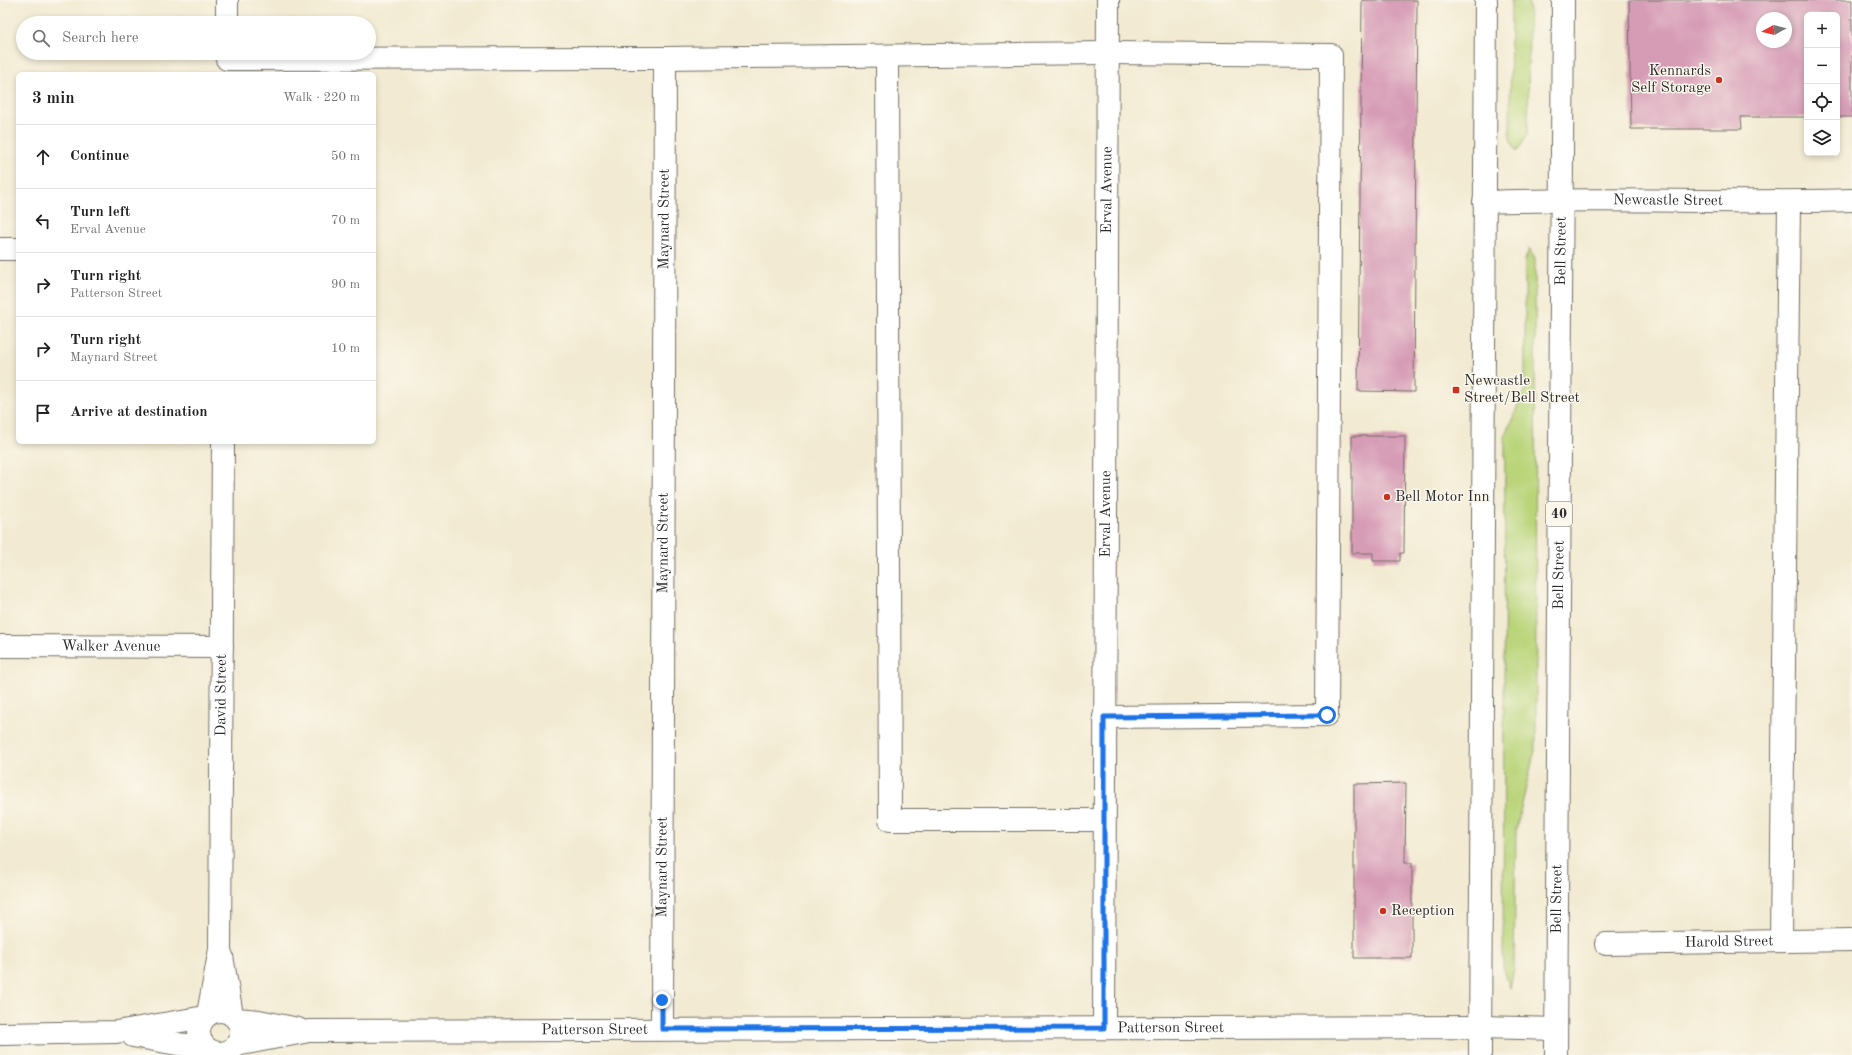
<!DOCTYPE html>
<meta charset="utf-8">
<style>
:root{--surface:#fff;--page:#f6f6f6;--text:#222;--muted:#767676;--line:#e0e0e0}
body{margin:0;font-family:"Old Standard TT",serif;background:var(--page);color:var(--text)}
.controls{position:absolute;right:12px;top:12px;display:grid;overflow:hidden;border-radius:6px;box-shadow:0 2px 6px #0003}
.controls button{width:36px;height:36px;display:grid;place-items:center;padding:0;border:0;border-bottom:1px solid var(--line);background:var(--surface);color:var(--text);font:20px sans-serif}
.compass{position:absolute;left:1756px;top:12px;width:36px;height:36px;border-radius:50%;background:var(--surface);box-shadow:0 2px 6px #0003;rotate:262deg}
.stop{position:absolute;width:12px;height:12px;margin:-9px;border:3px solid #1a73e8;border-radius:50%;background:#fff}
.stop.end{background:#1a73e8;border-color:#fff;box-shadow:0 1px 4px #0008}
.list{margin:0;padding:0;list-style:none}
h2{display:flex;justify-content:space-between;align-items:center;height:52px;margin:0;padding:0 16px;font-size:17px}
h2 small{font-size:13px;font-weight:400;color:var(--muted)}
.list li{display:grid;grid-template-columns:26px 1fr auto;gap:12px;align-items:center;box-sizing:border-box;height:64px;padding:0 16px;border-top:1px solid var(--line)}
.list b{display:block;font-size:15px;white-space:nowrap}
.list p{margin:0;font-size:13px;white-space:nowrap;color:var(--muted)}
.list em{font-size:13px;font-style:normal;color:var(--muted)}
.icon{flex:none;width:22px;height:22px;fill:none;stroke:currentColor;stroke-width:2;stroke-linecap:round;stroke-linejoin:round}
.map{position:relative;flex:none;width:1852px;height:1055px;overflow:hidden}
.search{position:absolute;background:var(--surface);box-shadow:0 2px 6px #0003;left:16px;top:16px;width:360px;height:44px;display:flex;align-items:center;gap:10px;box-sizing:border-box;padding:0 14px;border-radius:22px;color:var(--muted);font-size:15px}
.panel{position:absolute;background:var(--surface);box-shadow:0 2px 6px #0003;left:16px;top:72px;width:360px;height:372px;border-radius:6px}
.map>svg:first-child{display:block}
</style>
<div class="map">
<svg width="1852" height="1055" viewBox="0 0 1852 1055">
<rect width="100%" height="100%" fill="#fbf7ec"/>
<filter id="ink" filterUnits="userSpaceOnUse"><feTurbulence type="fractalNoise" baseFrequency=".025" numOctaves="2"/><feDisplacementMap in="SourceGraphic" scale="8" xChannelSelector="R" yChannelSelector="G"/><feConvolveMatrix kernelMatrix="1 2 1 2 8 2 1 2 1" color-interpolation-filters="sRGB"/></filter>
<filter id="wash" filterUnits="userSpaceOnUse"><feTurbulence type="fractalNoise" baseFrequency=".012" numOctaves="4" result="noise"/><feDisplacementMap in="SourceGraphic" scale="16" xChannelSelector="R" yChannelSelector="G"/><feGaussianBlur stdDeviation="0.9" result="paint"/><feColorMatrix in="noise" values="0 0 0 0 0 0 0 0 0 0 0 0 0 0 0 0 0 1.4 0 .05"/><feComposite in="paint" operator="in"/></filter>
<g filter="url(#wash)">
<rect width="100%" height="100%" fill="#f2ead2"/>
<!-- green -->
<g fill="#bad479" stroke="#728052">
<polygon points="1511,0 1529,0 1528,134 1517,152 1510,139"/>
<polygon points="1529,249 1535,259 1536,746 1516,829 1514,968 1510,988 1503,967 1505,437 1525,388 1525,260"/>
</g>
<g id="blocks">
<!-- building -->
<g fill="#d69bb5" fill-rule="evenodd">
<polygon points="1362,0 1417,0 1414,392 1358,391"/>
<path d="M1629 0H1852V117H1837V15H1807V117H1741L1742 129H1631ZM1762 18H1786V42H1762Z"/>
<polygon points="1352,436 1405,436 1404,553 1400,553 1400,561 1373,561 1373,553 1352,553"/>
<polygon points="1406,783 1405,863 1412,863 1412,958 1354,958 1354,784"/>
</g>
</g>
</g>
<g filter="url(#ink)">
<use href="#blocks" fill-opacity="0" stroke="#716e65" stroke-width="1"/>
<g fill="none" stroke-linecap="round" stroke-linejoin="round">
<defs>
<g id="minor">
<polyline points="227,23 227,0"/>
<polyline points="887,56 890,820 1104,820"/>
<polyline points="227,59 665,58 1107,53 1331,55 1327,715 1104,717"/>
<path id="s1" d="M1484 202C1607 197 1729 204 1852 200"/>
<polyline points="0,249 18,249"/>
<path id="s2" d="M0 646 222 647"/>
<polyline points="1781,941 1789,202"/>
<path id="s3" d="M1606 944 1852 940"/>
<polyline points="222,956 232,1015"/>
<circle cx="220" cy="1032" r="21"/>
<path id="s4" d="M208 1014 220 949 223 442"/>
<polyline points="236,1019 259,1021 298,1029"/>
<path id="s5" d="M1104 1028 1108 0"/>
<path id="s6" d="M662 1029 665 58"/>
<polyline points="0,1034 116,1032 205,1017"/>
<polyline points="133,1036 177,1044 205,1047"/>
<path id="s7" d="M236 1045 309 1031 1481 1027 1556 1029"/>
</g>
<g id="highway">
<polyline points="1480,1055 1486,0"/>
<path id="s8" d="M1556 1055 1563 0"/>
</g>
</defs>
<!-- minor casing -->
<use href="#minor" stroke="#716e65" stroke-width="24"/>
<!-- highway casing -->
<use href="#highway" stroke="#716e65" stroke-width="24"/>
<!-- minor -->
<use href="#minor" stroke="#fff" stroke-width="22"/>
<!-- highway -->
<use href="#highway" stroke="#fff" stroke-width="22"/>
</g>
</g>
<g fill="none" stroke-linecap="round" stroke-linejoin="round" filter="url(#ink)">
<!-- route -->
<polyline stroke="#1a73e8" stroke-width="5" points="662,1000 662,1029 1104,1028 1104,717 1327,715"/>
</g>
<!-- markers -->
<g fill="#c8321e" stroke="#fbf7ec" stroke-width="1.5">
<circle cx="1719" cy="80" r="4"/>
<rect x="1452" y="386" width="8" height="8" rx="2"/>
<circle cx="1387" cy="497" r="4"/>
<circle cx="1383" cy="911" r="4"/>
</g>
<g text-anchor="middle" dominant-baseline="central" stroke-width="3" stroke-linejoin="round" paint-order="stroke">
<!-- shield labels -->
<rect fill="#fbf7ec" stroke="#696865" stroke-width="1" x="1546" y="502" width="26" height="24" rx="3"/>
<g font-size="14" font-weight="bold" fill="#2b2b2b">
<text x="1559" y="514">40</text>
</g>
<!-- poi labels -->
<g font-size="15" fill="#2b2b2b" stroke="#fbf7ec" text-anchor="start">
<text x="1711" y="71" text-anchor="end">Kennards<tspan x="1711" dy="17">Self Storage</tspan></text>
<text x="1464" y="381">Newcastle<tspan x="1464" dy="17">Street/Bell Street</tspan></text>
<text x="1395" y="497">Bell Motor Inn</text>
<text x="1391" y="911">Reception</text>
</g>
<!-- street labels -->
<g font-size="15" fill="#2b2b2b" stroke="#fbf7ec">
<text stroke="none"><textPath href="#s5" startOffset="838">Erval Avenue</textPath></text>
<text stroke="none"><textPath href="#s1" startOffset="184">Newcastle Street</textPath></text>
<text stroke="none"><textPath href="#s6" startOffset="810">Maynard Street</textPath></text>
<text stroke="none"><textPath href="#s8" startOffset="804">Bell Street</textPath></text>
<text stroke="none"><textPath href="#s5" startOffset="514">Erval Avenue</textPath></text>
<text stroke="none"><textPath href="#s6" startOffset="486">Maynard Street</textPath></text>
<text stroke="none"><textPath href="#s8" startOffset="480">Bell Street</textPath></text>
<text stroke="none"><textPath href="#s2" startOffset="111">Walker Avenue</textPath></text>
<text stroke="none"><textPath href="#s4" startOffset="320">David Street</textPath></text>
<text stroke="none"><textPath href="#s6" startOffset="162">Maynard Street</textPath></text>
<text stroke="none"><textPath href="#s8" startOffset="156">Bell Street</textPath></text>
<text stroke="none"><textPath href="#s3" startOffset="123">Harold Street</textPath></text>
<text stroke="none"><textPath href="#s7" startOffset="936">Patterson Street</textPath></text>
<text stroke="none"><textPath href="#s7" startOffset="360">Patterson Street</textPath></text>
</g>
</g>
</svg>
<div class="controls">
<button>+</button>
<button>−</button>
<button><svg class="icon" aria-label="locate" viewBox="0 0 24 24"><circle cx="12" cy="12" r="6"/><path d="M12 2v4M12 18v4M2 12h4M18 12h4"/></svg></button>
<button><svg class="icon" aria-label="layers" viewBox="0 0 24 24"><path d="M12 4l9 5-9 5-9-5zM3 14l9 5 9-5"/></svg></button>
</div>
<svg class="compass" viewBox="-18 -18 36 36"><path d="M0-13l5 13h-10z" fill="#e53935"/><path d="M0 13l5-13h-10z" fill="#767676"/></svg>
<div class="stop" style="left:1327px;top:715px"></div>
<div class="stop end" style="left:662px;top:1000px"></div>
<div class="search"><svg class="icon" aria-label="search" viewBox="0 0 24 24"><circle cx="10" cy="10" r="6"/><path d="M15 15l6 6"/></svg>Search here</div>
<section class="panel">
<h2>3 min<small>Walk · 220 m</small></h2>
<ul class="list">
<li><svg class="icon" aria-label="ahead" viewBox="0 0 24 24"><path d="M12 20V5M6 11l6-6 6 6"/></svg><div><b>Continue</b></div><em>50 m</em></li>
<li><svg class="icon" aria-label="left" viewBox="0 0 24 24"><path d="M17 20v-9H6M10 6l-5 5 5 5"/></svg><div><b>Turn left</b><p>Erval Avenue</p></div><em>70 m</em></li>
<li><svg class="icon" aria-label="right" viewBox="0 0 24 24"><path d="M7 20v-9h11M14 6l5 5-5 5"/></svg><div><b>Turn right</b><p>Patterson Street</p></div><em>90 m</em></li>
<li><svg class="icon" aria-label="right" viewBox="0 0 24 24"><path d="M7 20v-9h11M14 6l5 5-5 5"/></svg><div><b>Turn right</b><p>Maynard Street</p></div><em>10 m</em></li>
<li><svg class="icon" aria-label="arrive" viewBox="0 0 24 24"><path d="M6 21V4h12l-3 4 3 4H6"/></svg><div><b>Arrive at destination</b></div></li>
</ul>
</section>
</div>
